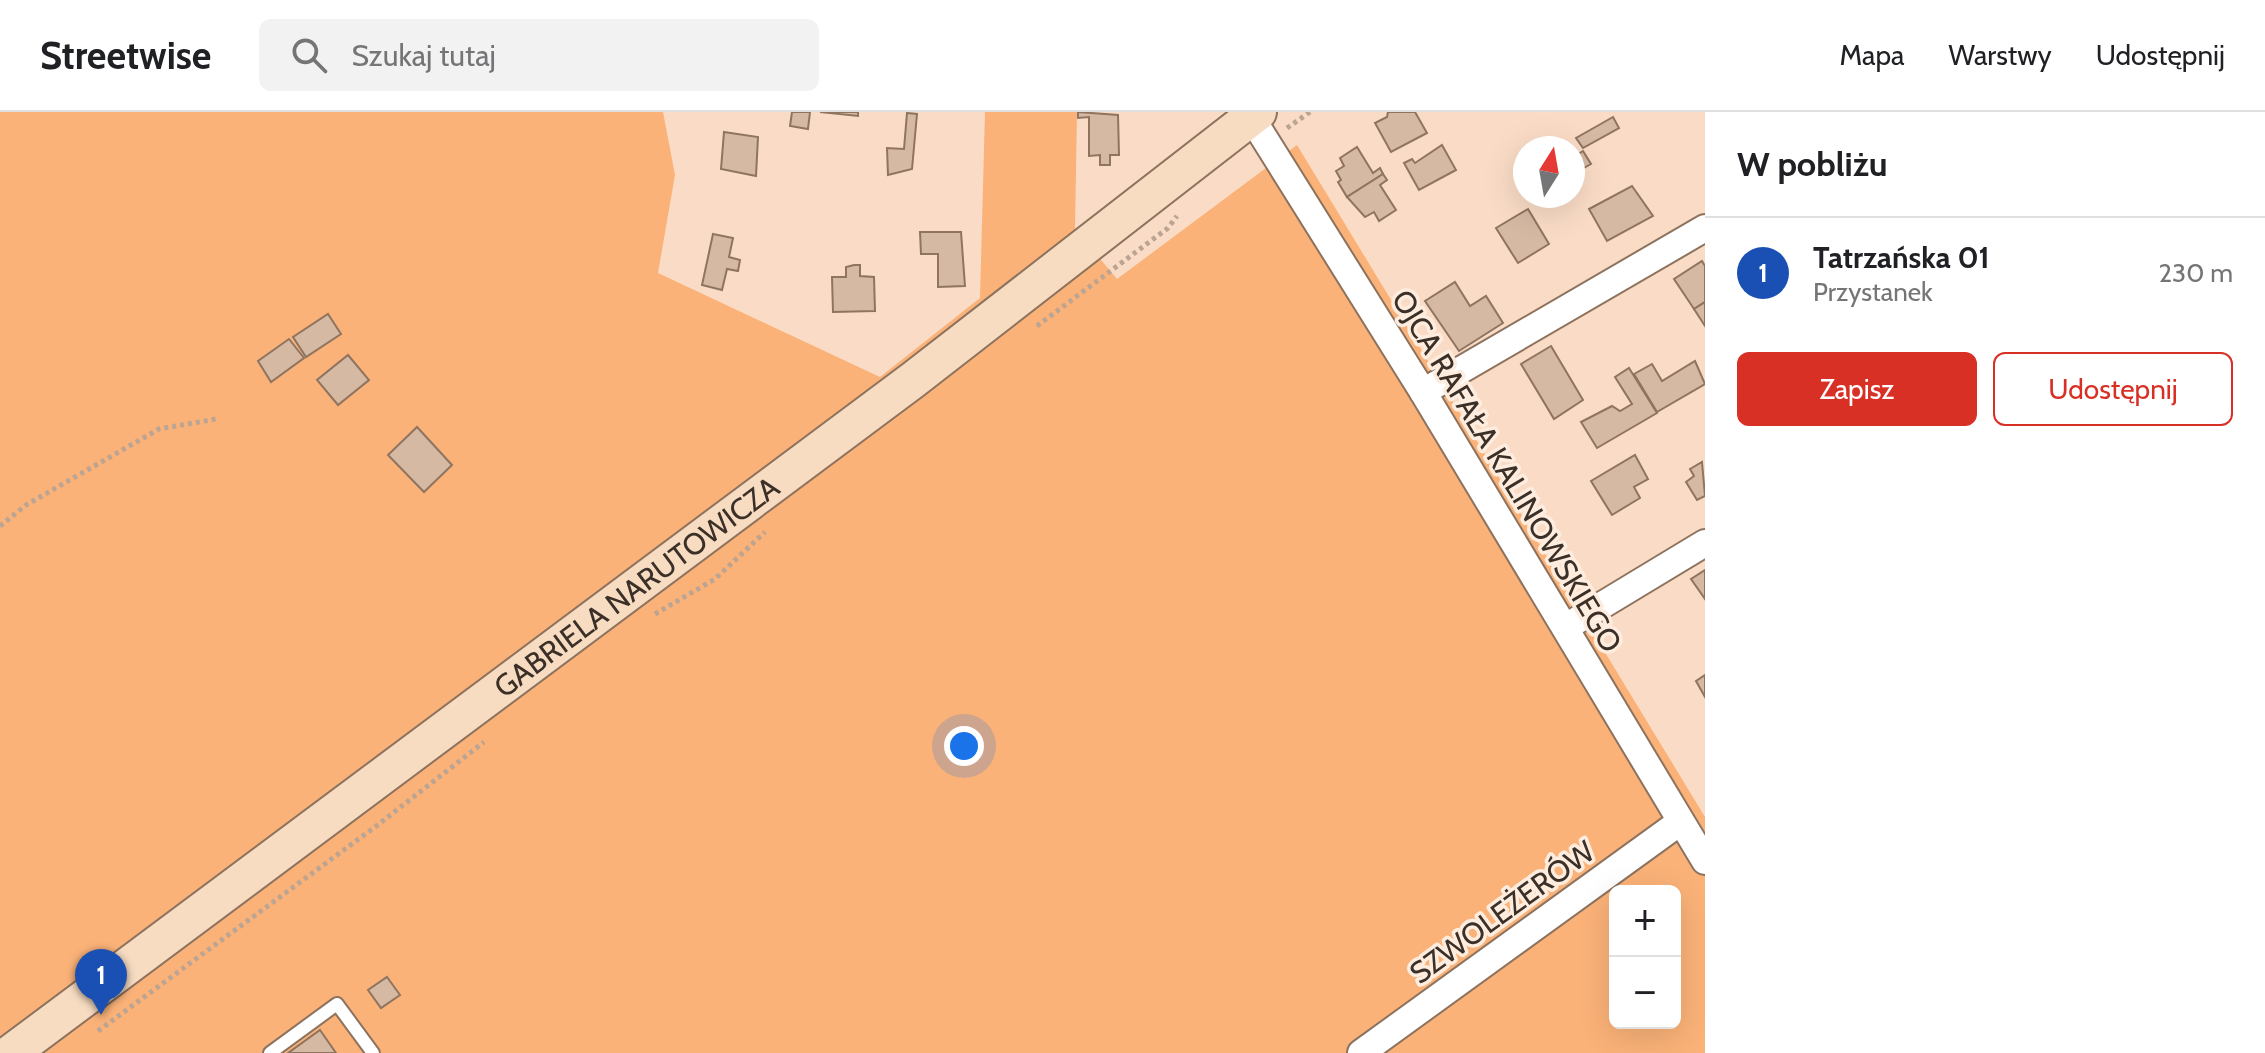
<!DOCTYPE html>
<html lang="pl">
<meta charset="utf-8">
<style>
:root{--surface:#fff;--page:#f2f2f2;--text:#202124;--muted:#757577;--line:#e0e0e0;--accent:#d93025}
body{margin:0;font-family:Cabin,sans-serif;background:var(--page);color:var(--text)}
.controls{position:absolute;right:24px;bottom:24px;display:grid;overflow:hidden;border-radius:12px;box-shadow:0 8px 32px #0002}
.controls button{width:72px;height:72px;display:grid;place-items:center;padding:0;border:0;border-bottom:2px solid var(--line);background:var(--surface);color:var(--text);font:40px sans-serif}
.compass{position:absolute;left:1513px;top:24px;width:72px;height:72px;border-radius:50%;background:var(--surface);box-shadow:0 8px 32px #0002;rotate:11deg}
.you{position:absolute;left:964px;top:634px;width:28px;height:28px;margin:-20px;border:6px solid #fff;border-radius:50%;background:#1a73e8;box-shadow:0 0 0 12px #1a73e833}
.badge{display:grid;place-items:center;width:52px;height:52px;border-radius:50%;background:var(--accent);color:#fff;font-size:26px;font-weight:700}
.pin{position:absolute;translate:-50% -66px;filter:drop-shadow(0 2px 4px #0008)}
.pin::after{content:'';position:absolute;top:42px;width:28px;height:24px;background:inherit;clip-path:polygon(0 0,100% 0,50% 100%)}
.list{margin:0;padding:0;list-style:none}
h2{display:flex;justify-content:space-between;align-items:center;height:104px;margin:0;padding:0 32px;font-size:34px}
h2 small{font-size:26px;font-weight:400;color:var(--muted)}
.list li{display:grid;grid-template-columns:52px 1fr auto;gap:24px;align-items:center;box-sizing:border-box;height:112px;padding:0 32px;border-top:2px solid var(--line)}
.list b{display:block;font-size:30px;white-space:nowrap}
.list p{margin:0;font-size:26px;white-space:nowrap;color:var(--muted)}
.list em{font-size:26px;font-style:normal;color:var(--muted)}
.actions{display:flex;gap:16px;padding:24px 32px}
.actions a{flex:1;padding:18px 0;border:2px solid var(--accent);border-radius:12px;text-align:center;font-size:28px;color:var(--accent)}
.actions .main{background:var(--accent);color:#fff}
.icon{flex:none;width:44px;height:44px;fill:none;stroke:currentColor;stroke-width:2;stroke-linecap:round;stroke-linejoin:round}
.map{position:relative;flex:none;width:1705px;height:941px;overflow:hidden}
header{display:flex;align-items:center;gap:48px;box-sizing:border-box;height:112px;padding:0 40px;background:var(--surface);border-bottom:2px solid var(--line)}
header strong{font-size:38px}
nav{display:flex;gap:44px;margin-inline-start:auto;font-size:28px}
.search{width:560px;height:72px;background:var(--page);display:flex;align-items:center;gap:20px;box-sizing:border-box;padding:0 28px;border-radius:12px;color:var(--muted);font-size:30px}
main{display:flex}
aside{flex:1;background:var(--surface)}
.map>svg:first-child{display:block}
</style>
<header>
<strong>Streetwise</strong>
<div class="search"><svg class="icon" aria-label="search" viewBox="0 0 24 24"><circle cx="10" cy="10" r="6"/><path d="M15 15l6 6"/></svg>Szukaj tutaj</div>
<nav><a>Mapa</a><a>Warstwy</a><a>Udostępnij</a></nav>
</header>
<main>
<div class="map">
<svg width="1705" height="941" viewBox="0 0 1705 941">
<rect width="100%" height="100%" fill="#fadcc6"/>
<!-- green -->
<path fill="#fab278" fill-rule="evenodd" d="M0 0H663L675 63 658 161 880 265 980 186 985 0H1077L1075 117 1117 167 1297 33 1705 705V941H0ZM1615 779H1675V911H1615Z"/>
<!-- building -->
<g fill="#d6b9a3" stroke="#8f7460" stroke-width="2">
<polygon points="792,0 810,0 808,17 790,14"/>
<polygon points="820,0 858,0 858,4"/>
<polygon points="1078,0 1118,3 1119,43 1110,43 1110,53 1100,53 1100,43 1089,44 1089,5 1078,6"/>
<polygon points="1388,0 1415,0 1427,21 1391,40 1375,11 1387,5"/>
<polygon points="907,1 917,2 912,57 888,63 887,36 904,37"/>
<polygon points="1613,5 1619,16 1583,36 1576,26"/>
<polygon points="724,20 758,25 756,64 721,57"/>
<polygon points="1442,33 1456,58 1419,78 1404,51 1412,47 1415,51"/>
<polygon points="1357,35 1373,61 1380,56 1383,62 1347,85 1338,70 1341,68 1336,59 1344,54 1340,46"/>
<polygon points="1583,39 1591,52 1573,62 1573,45"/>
<polygon points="1383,62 1387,68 1380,73 1396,98 1379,109 1374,100 1365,105 1347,85"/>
<polygon points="1632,74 1653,104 1607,129 1589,97"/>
<polygon points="1528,97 1549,132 1518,151 1496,116"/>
<polygon points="920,120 961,120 965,174 938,175 938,142 921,142"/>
<polygon points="713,122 733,126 729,145 740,148 738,159 727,157 722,178 702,173"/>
<polygon points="1702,149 1705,154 1705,190 1694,197 1674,167"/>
<polygon points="854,153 860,153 860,164 874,165 875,199 833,200 832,165 846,165 846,155"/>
<polygon points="1455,170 1470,194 1486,184 1503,211 1459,239 1425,189"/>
<polygon points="1705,190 1705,214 1694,197"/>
<polygon points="328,202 341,222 306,245 293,225"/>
<polygon points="289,227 304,246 271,270 258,249"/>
<polygon points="1551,234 1583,288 1554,307 1521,252"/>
<polygon points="348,243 369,268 338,293 317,268"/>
<polygon points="1695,249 1705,272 1657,300 1634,262 1652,252 1662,269"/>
<polygon points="1629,256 1657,301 1597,336 1581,310 1612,294 1620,299 1632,292 1615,265"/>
<polygon points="417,315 452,353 424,380 388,343"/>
<polygon points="1635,343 1648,367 1634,375 1640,386 1612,403 1591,369"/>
<polygon points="1702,350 1705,384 1697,388 1686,370 1694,364 1690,357"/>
<polygon points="1705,458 1705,487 1691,467"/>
<polygon points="1705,563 1705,585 1696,569"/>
<polygon points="387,865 400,883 381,896 368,878"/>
<polygon points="320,918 336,941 288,941"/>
</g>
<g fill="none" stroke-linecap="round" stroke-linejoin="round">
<defs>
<polyline id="lane" points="270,941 337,892 373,941"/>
<g id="street">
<polyline points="1251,5 1423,280 1705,749"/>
<polyline points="1423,280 1705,116"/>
<polyline points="1566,515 1705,431"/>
<polyline points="1361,941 1680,710"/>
</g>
<g id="secondary">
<path id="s1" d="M11 941 913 268 1258 0"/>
</g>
</defs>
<!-- lane casing -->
<use href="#lane" stroke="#8d725e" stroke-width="16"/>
<!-- street casing -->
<use href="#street" stroke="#8d725e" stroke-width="30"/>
<!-- secondary casing -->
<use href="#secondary" stroke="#8d725e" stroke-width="40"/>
<!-- path -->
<g stroke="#bca493" stroke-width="5" stroke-dasharray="4 4" stroke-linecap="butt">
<polyline points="1287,16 1310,0"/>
<polyline points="1037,214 1168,116 1177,104"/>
<polyline points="0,414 26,393 159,317 216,307"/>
<polyline points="655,502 715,467 765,420"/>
<polyline points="98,919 375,715 484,630"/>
</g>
<!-- lane -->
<use href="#lane" stroke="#fff" stroke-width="12"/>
<!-- street -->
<use href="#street" stroke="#fff" stroke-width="26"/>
<!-- secondary -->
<use href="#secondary" stroke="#f7dcc2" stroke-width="36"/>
</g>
<g text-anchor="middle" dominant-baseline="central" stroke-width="7" stroke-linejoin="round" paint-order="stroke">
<!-- street labels -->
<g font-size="30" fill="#3b3027" stroke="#feecde">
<text transform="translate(1507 359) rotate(59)">OJCA RAFAŁA KALINOWSKIEGO</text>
<text stroke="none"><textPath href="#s1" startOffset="780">GABRIELA NARUTOWICZA</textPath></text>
<text transform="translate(1502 800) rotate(-36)">SZWOLEŻERÓW</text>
</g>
</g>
</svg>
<div class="controls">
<button>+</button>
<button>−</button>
</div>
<svg class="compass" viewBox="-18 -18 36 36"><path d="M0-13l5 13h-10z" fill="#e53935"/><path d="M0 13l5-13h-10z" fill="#757577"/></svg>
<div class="you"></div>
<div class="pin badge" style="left:101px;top:903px;background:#1a4fb4">1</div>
</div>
<aside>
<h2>W pobliżu<small></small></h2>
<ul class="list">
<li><span class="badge" style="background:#1a4fb4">1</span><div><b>Tatrzańska 01</b><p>Przystanek</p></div><em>230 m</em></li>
</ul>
<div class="actions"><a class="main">Zapisz</a><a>Udostępnij</a></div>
</aside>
</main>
